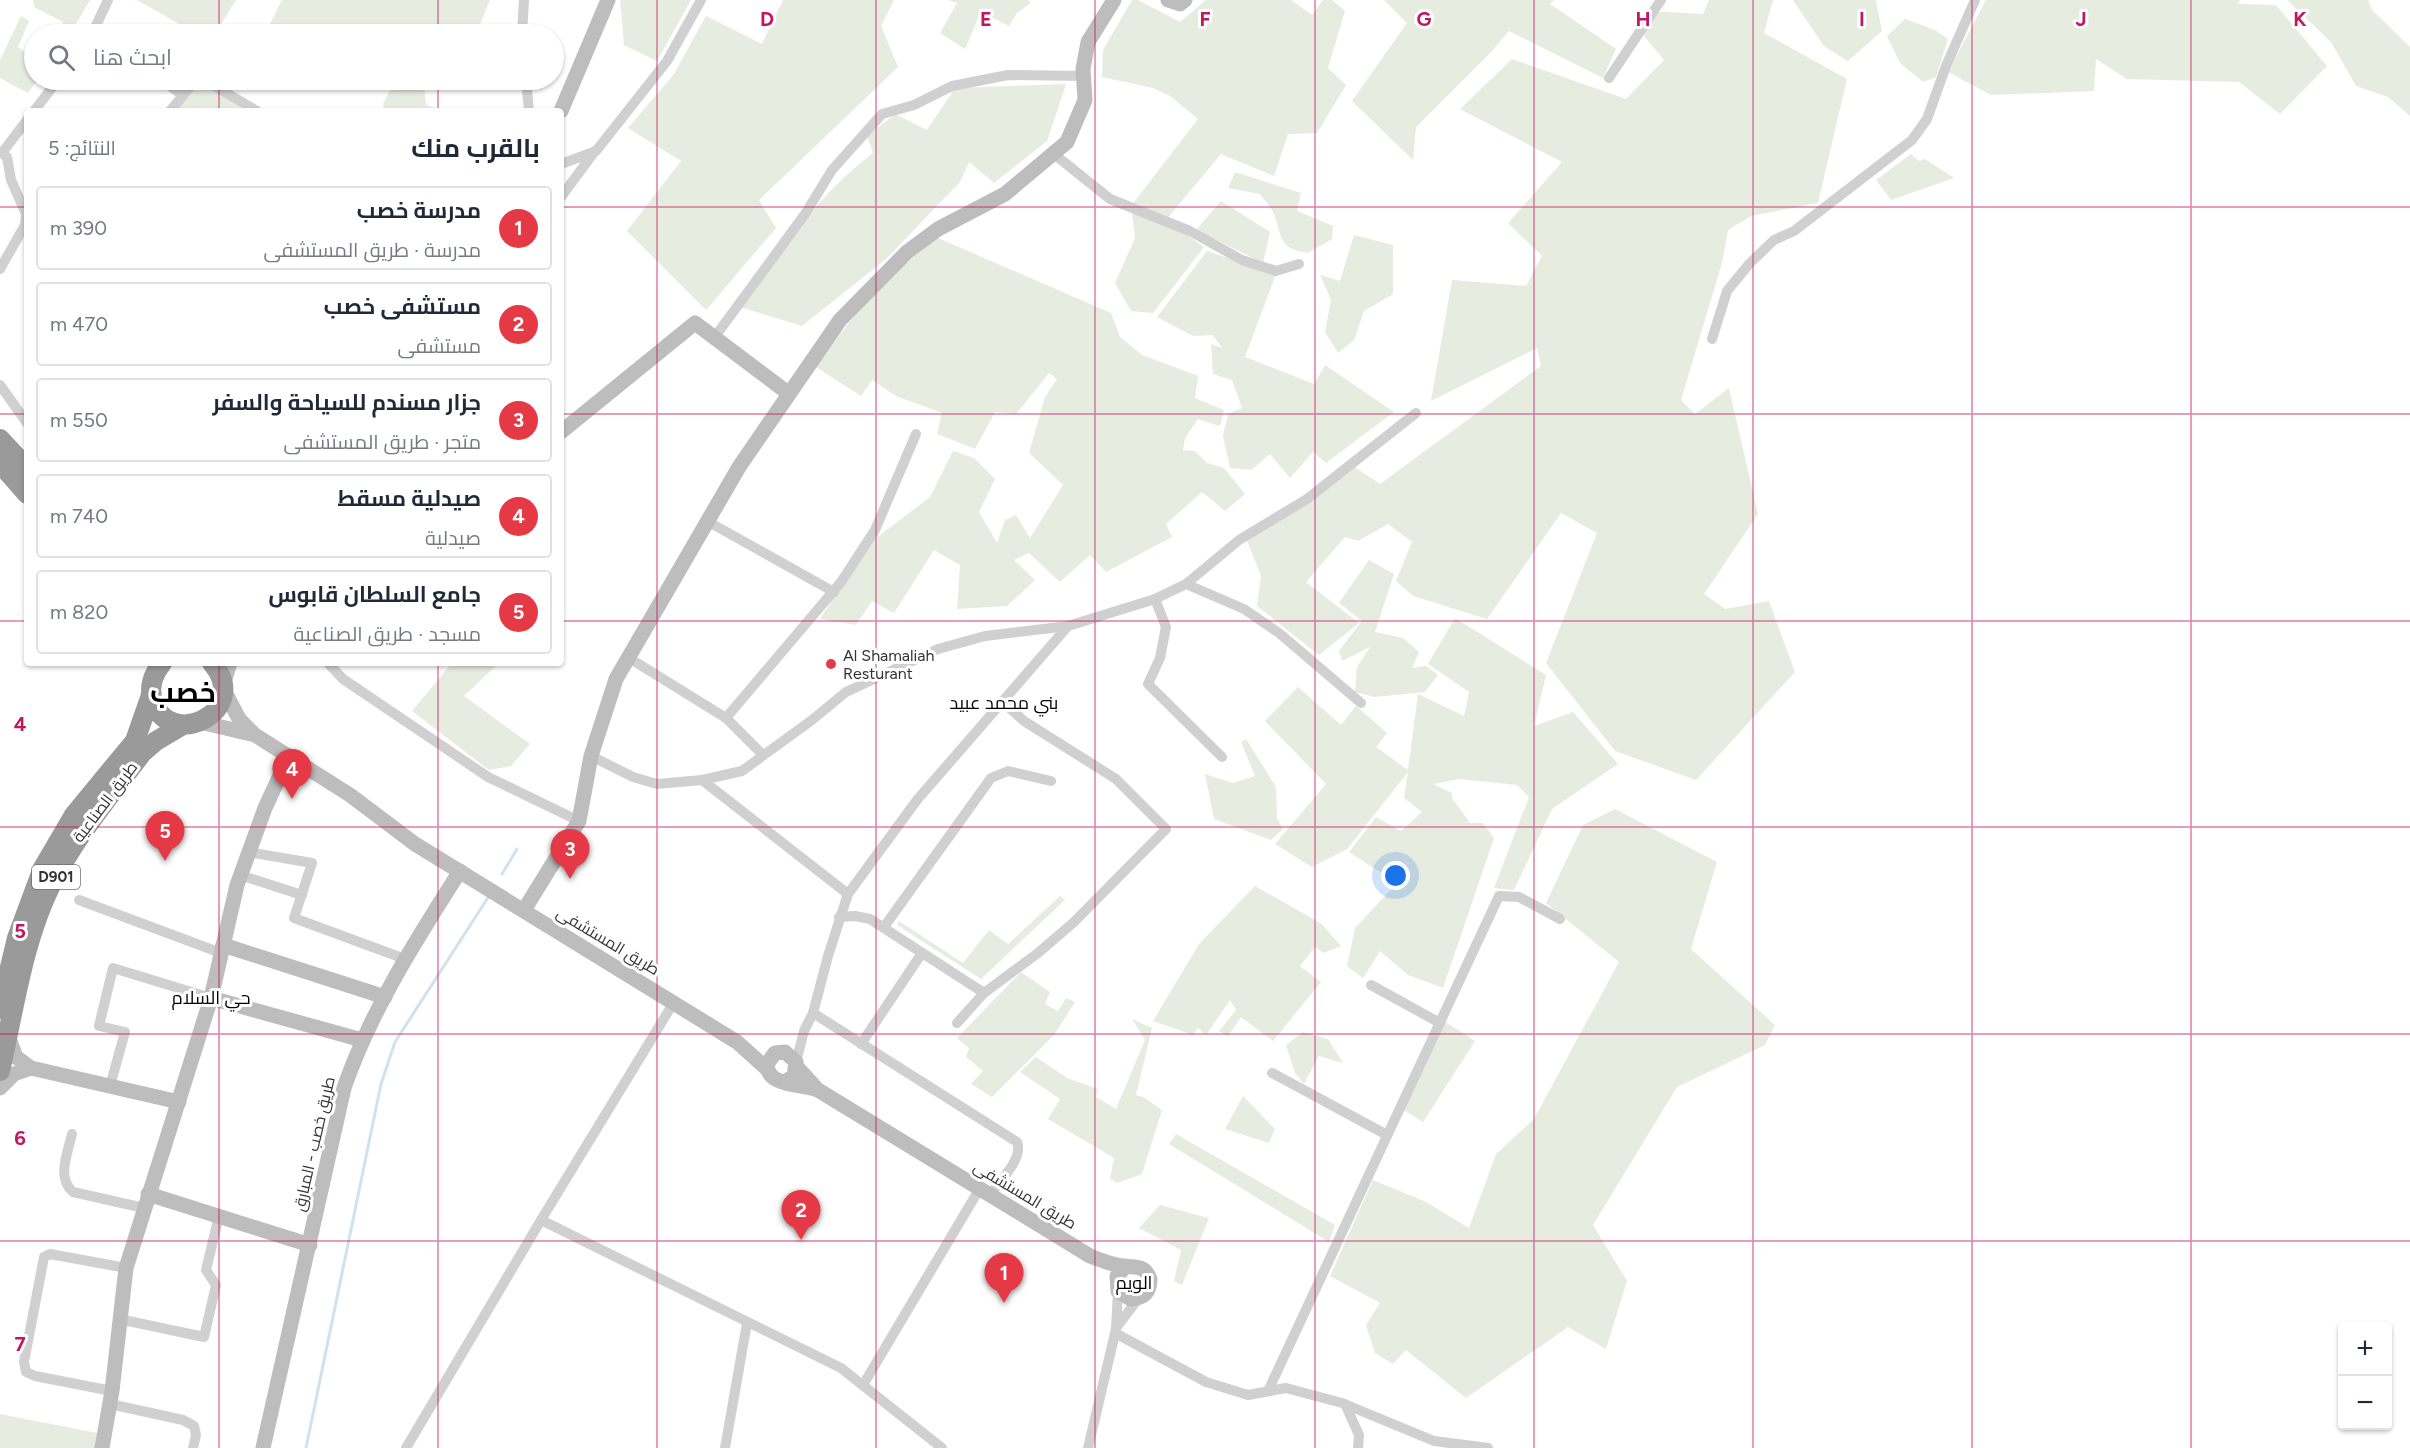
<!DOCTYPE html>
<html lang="ar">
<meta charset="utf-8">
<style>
:root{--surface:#fff;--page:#f2f2f3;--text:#1f2937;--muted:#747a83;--line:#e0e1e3;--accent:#e63946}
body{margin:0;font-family:Figtree,Cairo,sans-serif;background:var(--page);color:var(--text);direction:rtl}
.controls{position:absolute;right:18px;bottom:18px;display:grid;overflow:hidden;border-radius:6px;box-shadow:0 2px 4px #0004}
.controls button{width:54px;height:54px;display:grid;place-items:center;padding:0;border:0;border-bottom:2px solid var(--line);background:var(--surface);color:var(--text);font:30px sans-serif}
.you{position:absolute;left:1396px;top:876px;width:21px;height:21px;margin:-15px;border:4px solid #fff;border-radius:50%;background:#1a73e8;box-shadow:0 0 0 9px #1a73e833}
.badge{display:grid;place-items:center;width:39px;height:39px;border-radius:50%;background:var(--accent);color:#fff;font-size:20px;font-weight:700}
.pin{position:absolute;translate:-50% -50px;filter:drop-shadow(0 2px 3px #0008)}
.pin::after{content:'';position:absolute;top:32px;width:21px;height:18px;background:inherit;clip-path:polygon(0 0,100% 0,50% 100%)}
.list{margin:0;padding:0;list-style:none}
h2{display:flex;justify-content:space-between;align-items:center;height:78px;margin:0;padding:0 24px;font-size:26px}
h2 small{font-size:20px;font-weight:400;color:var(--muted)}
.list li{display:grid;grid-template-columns:39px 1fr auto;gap:18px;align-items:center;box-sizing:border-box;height:84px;margin:0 12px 12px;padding:0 12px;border:2px solid var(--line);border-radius:6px}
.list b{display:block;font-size:22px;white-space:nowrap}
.list p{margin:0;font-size:20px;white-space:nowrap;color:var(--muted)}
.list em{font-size:20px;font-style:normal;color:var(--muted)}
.icon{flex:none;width:33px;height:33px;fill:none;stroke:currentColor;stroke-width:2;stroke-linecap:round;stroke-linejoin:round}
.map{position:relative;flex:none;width:2410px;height:1448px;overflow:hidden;direction:ltr}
.search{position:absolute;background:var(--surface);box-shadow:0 2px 4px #0004;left:24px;top:24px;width:540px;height:66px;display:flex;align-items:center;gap:15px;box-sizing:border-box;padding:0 21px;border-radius:33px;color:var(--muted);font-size:22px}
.panel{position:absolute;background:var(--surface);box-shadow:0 2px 4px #0004;left:24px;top:108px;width:540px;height:558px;border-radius:6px;direction:rtl}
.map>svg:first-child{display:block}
</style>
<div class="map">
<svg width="2410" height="1448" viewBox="0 0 2410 1448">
<rect width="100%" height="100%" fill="#fff"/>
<!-- green -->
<g fill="#e6ecdf">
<polygon points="33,0 90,0 70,34 55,34 63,22 34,7"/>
<polygon points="137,0 236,0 215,34 197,34"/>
<polygon points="282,0 490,0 476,34 442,24 437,34 414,34 405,30 401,34 265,34"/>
<polygon points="620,0 691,0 657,61 624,45"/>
<polygon points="783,0 894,0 881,26 898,67 759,200 776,228 706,310 627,231 681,161 628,128 674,74 706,16 762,44"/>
<polygon points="948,0 1028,0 1031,3 1017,13 1009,26 981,12 965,49 940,33 957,3"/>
<polygon points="1132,0 1138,0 1180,22 1206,0 1291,0 1312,15 1323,0 1332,0 1345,11 1328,68 1346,85 1317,133 1288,134 1274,176 1221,154 1166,220 1204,247 1153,313 1131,311 1115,283 1135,238 1131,206 1198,119 1170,96 1153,88 1102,77 1103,50"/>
<polygon points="1384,0 1554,0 1550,4 1616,49 1603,78 1509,31 1492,51 1416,127 1413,160 1352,101 1407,23"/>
<polygon points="1709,0 1773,0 1764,33 1847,79 1818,203 1751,216 1728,230 1722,263 1681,400 1695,414 1729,388 1758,514 1704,594 1725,609 1769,601 1795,672 1696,780 1615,751 1546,663 1597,533 1561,513 1487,619 1413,596 1396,581 1412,542 1388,524 1358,541 1345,537 1306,582 1359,623 1319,655 1257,606 1261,576 1246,538 1350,464 1380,484 1541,366 1537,348 1431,401 1452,280 1526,286 1542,256 1508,223 1562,162 1460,109 1512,59 1626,99 1664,60 1639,30 1647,11 1703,14"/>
<polygon points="1793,0 1876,0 1882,31 1848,61 1824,46"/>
<polygon points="1986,0 2240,0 2238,4 2276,5 2327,66 2280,114 2239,82 2127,79 2096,59 2094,91 1991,95 1948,72"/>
<polygon points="2287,0 2368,0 2372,10 2410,47 2410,116 2388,97 2356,86 2331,42"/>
<polygon points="21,16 29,21 18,47 34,60 34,80 37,80 28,93 0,78 0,60"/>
<polygon points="1905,19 1935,30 1948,39 1936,77 1923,82 1900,63 1887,36"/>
<polygon points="395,80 427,80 424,84 426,105 445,111 385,111 383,104"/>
<polygon points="198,82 241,104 238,111 174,111"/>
<path d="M1066 84 1047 141 994 183 969 162 960 182 886 259 802 326 740 307C779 251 818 195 873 153L867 136 895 114 927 130 955 88Z"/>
<polygon points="1911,154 1919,161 1925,159 1954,178 1891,200 1876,180"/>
<path d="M1235 172 1301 193 1297 211 1333 226 1332 239 1308 253C1278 248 1283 239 1274 214 1271 207 1265 201 1260 194L1228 188Z"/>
<polygon points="1221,201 1270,232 1263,263 1196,230"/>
<polygon points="1354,235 1393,245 1393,294 1364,311 1354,340 1338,353 1325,332 1331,300 1320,275 1340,281"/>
<path d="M938 238 1111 313 1120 337 1142 355 1198 376 1195 398 1224 410 1220 426 1198 419 1185 438 1183 450 1195 451 1207 463 1224 468 1245 494 1225 511 1202 492 1166 524 1172 537 1106 572 1090 555 1060 582 1029 553 1014 560 1035 580 1007 606 957 609 960 565 934 550 894 613 872 601 856 625 820 619 867 545 930 497 953 451 974 458 995 479 979 512 997 543 1005 520 1016 515 1030 538 1063 485 1029 453 1045 397 1057 379 1049 373 1016 414 995 412 975 449 937 434 942 413 896 396 872 380 861 396 816 367C850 318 889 273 938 238Z"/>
<polygon points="1207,251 1276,274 1245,357 1314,384 1325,365 1394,412 1326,463 1313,452 1290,478 1270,454 1251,470 1230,468 1223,436 1228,414 1242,408 1232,380 1213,374 1211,344 1222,348 1213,335 1193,336 1157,317"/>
<polygon points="1369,560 1394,574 1375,632 1403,638 1419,652 1412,668 1426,666 1438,675 1425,692 1374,697 1355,692 1357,667 1370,647 1342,661 1339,651 1362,621 1339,603"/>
<polygon points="1455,618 1546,675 1534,726 1573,712 1618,764 1552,809 1514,890 1494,888 1529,797 1517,785 1460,779 1433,784 1452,793 1452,798 1470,823 1483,823 1494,838 1443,988 1408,975 1380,951 1363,978 1347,966 1355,928 1397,883 1349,852 1376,817 1401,831 1422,812 1404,798 1408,772 1347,849 1312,867 1275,844 1326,784 1265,721 1298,687 1341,725 1356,706 1387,733 1376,747 1408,770 1418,694 1464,716 1469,692 1428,664"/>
<polygon points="452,663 499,663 464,696 530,744 511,766 489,770 412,711"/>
<polygon points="1246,739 1276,787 1277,818 1283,829 1271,840 1214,819 1205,774 1233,783 1255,776 1241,742"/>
<polygon points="1615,809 1717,862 1691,949 1775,1025 1765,1045 1677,1087 1593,1225 1627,1281 1606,1349 1568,1327 1466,1398 1406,1350 1393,1364 1375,1353 1366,1325 1380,1303 1330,1276 1373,1180 1426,1202 1469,1228 1496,1154 1534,1119 1619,962 1546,903 1583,825"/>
<polygon points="1255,886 1322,924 1341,946 1324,953 1315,947 1300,966 1321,982 1273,1041 1241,1017 1228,1036 1219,1031 1236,1010 1230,1000 1206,1035 1198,1028 1193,1035 1153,1021 1199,944"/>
<polygon points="1060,896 1065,900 981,979 897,925 899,921 963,963 989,930 1008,944"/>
<polygon points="1021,972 1050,992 1045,1004 1058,1011 1066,998 1075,1002 1054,1035 992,1097 971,1084 983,1071 966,1057 969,1048 957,1038"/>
<polygon points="1132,1019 1152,1028 1136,1095 1143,1097 1162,1110 1142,1174 1117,1183 1110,1179 1114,1158 1048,1119 1060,1099 1020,1072 1036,1057 1067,1078 1098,1089 1096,1097 1116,1109 1145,1040"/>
<polygon points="1444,1021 1475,1041 1423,1122 1402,1109"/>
<polygon points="1303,1032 1328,1039 1343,1063 1319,1056 1304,1084 1295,1073 1286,1045"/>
<polygon points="1243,1096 1275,1129 1269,1143 1225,1129"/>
<polygon points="1176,1134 1335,1225 1329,1242 1169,1144"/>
<polygon points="1160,1205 1209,1218 1182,1285 1174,1281 1181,1250 1139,1228"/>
<polygon points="0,1414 97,1433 95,1448 0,1448"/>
</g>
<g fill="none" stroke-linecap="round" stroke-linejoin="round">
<!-- stream -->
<g stroke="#cfe2ee" stroke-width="3">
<polyline points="502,874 517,849"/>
<polyline points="306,1448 381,1084 395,1042 489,896"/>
</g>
<!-- street -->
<g stroke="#d0d0d0" stroke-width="10">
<polyline points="92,34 108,0"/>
<polyline points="522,34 524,0"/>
<polyline points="1609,78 1661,0"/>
<polyline points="161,80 183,95"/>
<polyline points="204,80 257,111"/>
<polyline points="526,80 529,111"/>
<polyline points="34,111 58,80"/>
<polyline points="170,111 196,80"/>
<polyline points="0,152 7,157 11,180 26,214 25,225 0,269"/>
<polyline points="2,153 27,120"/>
<polyline points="1054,154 1110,199 1190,231 1242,260 1276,271 1299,264"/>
<polyline points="561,164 596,151 667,61 701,0"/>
<polyline points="561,197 595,151"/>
<polyline points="714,338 805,214 832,170 882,114 914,105 952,86 1008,75 1084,76"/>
<polyline points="1712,339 1727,291 1750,263 1774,240 1794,231 1912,140 1927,119 1946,66 1975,0"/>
<polyline points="0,385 27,423"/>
<polyline points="707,521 834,592"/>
<polyline points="1186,584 1239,540 1307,499 1416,413"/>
<polyline points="1155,599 1166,627 1160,658 1148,684 1222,757"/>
<polyline points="629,658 726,718 763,755"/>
<polyline points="328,663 343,679 488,777 579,821"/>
<polyline points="726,718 841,582 875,530 916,434"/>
<polyline points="591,756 633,777 657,784 702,780 742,771 812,720 846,692 938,649 985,636 1068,626 1155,599 1186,584 1244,609 1279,633 1361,703"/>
<polyline points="702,780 848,894"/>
<polyline points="248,852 312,863 294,918 405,959"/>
<polyline points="240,875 302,895"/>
<polyline points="79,900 221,953"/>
<polyline points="839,917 855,916 870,919 984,993"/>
<polyline points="884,927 991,778 1008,771 1051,781"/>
<polyline points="1371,985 1440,1023"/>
<polyline points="674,1002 541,1220 841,1368 942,1448"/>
<path d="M813 1013 1017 1142C1024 1158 999 1182 990 1195"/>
<polyline points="957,1023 984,993 1038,953 1074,922 1166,829 1116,779 1024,721 1004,703"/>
<polyline points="861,1044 922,953"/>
<polyline points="796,1062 804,1031 813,1013 828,956 848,894 917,800 1068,626"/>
<polyline points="1272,1073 1387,1135"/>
<polyline points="110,1086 125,1032 99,1026 113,968 211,998"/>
<path d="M72 1134C68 1152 56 1178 73 1192L144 1208"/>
<polyline points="119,1319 204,1337 216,1285 206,1270 219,1216"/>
<polyline points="1116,1328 1138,1299"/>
<polyline points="1115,1333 1206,1382 1248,1395 1286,1388 1342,1403 1434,1441 1488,1448"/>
<polyline points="863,1385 980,1188"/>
<polyline points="112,1391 35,1376 26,1372 24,1362 44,1257 50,1254 126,1268"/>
<polyline points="1268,1391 1499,896 1519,897 1560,919"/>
<polyline points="110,1404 183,1420 194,1426 196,1435 193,1448"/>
<polyline points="1345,1404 1359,1435 1358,1448"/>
<polyline points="406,1448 541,1220"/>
<polyline points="725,1448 747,1323"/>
<polyline points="1088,1448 1116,1329 1118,1291"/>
</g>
<!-- secondary -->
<g stroke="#bdbdbd" stroke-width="15">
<polyline points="1168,0 1180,4 1185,0"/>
<polyline points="561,111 608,0"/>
<polyline points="561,432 695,323 788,393"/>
<polyline points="223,685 230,663"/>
<polyline points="223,688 239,719 253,733"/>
<polyline points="200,722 255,735 350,795 415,844 737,1042 767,1069"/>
<polyline points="524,910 579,821 591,756 616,679 739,467 840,320 907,252 938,229 1005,194 1067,142 1085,100 1083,69 1088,42 1114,0"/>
<polyline points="223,945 385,997"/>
<polyline points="211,998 362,1040"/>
<polyline points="8,1036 16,1057 31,1068 179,1102"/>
<path d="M797 1067 818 1090 1090 1256C1100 1260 1112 1265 1123 1266 1136 1268 1144 1264 1150 1279 1150 1292 1144 1298 1131 1299L1118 1291 1117 1276 1125 1267"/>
<path d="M786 1081 794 1076 796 1062 785 1052 775 1053 767 1064C767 1086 798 1084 815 1089"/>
<polyline points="0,1088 14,1074 31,1068"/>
<polyline points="148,1194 310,1245"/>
<polyline points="102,1448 112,1391 126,1268 211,998 237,885 265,808 289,756"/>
<path d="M263 1448 344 1088C371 1010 416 940 460 871"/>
</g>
<!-- highway -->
<g stroke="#9a9a9a" stroke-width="20">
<polyline points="0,439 27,468"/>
<polyline points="0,463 27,494"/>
<path d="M162 663C154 673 149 685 152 698 167 753 254 712 212 663"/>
<polyline points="0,1009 17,938 43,868 74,815 135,741 151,695"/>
<path d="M0 1071C14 1010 23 941 51 885 75 837 110 796 142 753L156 741 183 725"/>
</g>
</g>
<!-- grid -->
<path fill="none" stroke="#c2185b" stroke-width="1.5" stroke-opacity="0.55" d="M219 0V34M438 0V34M657 0V1448M876 0V1448M1095 0V1448M1315 0V1448M1534 0V1448M1753 0V1448M1972 0V1448M2191 0V1448M219 80V111M438 80V111M0 207H27M561 207H2410M0 414H27M561 414H2410M0 621H27M561 621H2410M219 663V1448M438 663V1448M0 827H2410M0 1034H2410M0 1241H2410"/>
<!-- markers -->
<circle fill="#e63946" stroke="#fff" stroke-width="2" cx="831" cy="664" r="6"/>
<g text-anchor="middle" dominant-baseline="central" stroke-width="6" stroke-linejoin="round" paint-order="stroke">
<!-- shield labels -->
<rect fill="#fff" stroke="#707070" stroke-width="1.5" x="32" y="865" width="48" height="24" rx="4.5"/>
<g font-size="15" font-weight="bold" fill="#333">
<text x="56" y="877">D901</text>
</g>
<!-- poi labels -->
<g font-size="16" fill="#333" stroke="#fff" text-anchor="start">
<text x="843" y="655">Al Shamaliah<tspan x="843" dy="18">Resturant</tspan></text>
</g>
<!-- street labels -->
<g font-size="16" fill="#333" stroke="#fff">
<text transform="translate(105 802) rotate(-53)">طريق الصناعية</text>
<text transform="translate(608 941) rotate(31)">طريق المستشفى</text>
<text transform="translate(314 1144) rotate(-77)">طريق خصب - المبارق</text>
<text transform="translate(1025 1195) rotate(31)">طريق المستشفى</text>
</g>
<!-- neighbourhood labels -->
<g font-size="18" fill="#000" stroke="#fff">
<text x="1004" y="703">بني محمد عبيد</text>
<text x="211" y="998">حي السلام</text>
<text x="1134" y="1283">الويم</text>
</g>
<!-- town labels -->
<g font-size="28" font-weight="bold" fill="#000" stroke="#fff">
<text x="183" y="692">خصب</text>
</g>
</g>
<g font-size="20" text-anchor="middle" font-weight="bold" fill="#c2185b" stroke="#fff" stroke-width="6" stroke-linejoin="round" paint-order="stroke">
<text x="767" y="26">D</text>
<text x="986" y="26">E</text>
<text x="1205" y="26">F</text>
<text x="1424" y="26">G</text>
<text x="1643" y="26">H</text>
<text x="1862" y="26">I</text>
<text x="2081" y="26">J</text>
<text x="2300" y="26">K</text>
<text x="20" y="731">4</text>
<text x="20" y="938">5</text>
<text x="20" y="1145">6</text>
<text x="20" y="1351">7</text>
</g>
</svg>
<div class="controls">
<button>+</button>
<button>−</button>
</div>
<div class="you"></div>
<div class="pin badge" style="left:1004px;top:1303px">1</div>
<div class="pin badge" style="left:801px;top:1240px">2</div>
<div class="pin badge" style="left:570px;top:879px">3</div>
<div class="pin badge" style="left:292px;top:799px">4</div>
<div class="pin badge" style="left:165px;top:861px">5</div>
<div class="search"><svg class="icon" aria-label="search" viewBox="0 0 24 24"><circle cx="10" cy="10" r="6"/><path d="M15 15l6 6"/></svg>ابحث هنا</div>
<section class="panel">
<h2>بالقرب منك<small>النتائج: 5</small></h2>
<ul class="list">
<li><span class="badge">1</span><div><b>مدرسة خصب</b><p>مدرسة · طريق المستشفى</p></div><em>390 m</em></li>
<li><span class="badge">2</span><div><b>مستشفى خصب</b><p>مستشفى</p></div><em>470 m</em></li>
<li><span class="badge">3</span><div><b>جزار مسندم للسياحة والسفر</b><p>متجر · طريق المستشفى</p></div><em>550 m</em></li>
<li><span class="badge">4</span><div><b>صيدلية مسقط</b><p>صيدلية</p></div><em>740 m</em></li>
<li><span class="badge">5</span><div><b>جامع السلطان قابوس</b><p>مسجد · طريق الصناعية</p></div><em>820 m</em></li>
</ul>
</section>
</div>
